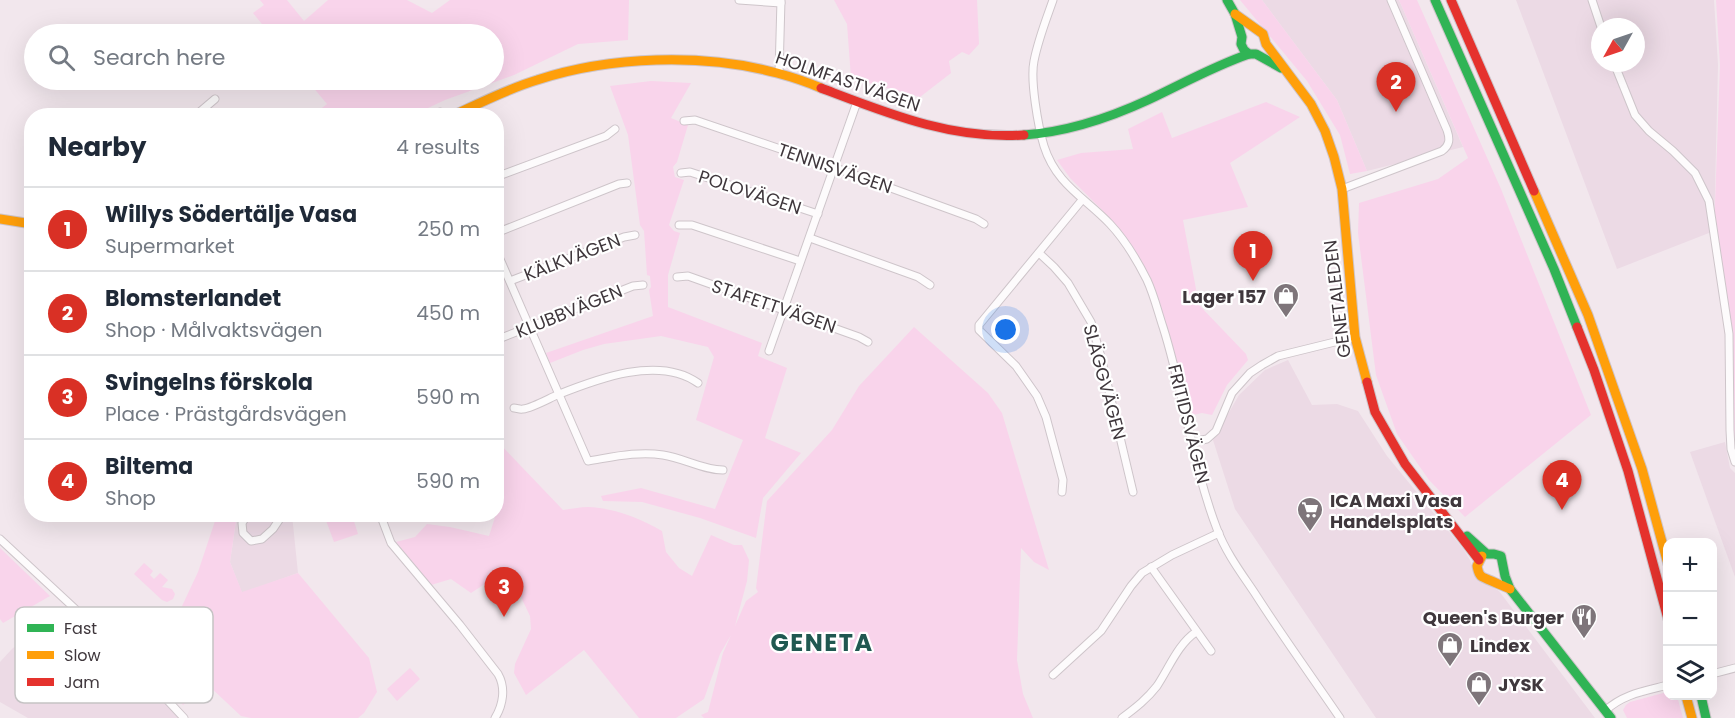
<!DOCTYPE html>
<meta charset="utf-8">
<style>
:root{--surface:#fff;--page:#f2f2f3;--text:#1f2937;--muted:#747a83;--line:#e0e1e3;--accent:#d93025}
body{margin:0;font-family:Poppins,sans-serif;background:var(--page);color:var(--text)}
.controls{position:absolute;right:18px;bottom:18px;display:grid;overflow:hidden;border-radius:12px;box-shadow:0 6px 24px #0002}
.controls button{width:54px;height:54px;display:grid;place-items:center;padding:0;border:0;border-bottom:2px solid var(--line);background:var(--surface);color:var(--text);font:30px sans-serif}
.compass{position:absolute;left:1591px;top:18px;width:54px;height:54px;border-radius:50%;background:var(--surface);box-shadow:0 6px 24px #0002;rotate:230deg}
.you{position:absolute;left:1006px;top:330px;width:21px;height:21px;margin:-15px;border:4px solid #fff;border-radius:50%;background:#1a73e8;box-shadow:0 0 0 9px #1a73e833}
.badge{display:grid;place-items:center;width:39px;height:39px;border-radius:50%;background:var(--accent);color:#fff;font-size:20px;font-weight:700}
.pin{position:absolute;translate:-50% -50px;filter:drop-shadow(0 2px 3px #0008)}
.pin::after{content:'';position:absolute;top:32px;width:21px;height:18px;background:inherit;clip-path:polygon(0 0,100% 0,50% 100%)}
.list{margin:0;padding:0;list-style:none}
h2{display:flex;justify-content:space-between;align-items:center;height:78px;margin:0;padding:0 24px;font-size:26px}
h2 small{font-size:20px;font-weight:400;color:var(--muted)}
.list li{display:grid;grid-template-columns:39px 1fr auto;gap:18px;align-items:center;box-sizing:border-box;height:84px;padding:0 24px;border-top:2px solid var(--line)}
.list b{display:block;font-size:22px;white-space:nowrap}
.list p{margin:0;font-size:20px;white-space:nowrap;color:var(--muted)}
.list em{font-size:20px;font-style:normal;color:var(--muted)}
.icon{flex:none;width:33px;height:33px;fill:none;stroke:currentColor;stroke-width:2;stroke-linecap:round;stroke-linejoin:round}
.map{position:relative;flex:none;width:1735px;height:718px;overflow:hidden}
.search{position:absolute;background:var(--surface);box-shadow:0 6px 24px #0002;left:24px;top:24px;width:480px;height:66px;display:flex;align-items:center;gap:15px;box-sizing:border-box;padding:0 21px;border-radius:33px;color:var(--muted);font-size:22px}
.panel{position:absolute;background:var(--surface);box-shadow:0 6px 24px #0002;left:24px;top:108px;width:480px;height:414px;border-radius:24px}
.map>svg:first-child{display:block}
</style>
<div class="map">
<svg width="1735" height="718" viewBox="0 0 1735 718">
<rect width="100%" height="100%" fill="#f2e7ed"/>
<!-- built -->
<g fill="#ecdae5" fill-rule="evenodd">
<polygon points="1262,0 1399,0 1463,147 1367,171 1337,100"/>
<path d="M1516 0H1714L1718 65 1714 231 1617 269ZM1600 27H1636V63H1600Z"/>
<polygon points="1288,360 1312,405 1337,404 1358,411 1387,456 1464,550 1470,560 1476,578 1499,591 1595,718 1376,718 1235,509 1213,440 1239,395 1265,370"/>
<polygon points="1725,442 1730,468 1735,473 1735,577 1690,452"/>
<polygon points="252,515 292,515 298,573 242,593 230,562 236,521"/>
<polygon points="62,607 110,647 162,699 178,718 28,718 0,702 0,662 12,649"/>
</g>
<!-- green -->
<g fill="#f9d4eb">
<polygon points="260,0 287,0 304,21 328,0 407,0 432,13 450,0 629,0 628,40 578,44 514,75 445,100 413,115 313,115 327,104 307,80 494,80 494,34 270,34 253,13 264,5"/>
<polygon points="834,0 977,0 979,44 969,55 962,52 949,61 951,73 920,97 851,78 847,24"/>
<polygon points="1240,0 1262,0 1337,100 1367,171 1350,174 1340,135 1307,81"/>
<polygon points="1399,0 1417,0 1501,189 1591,415 1465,517 1429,480 1397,434 1376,375 1358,233 1359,203 1438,179 1468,158"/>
<polygon points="1716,0 1735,0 1735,449 1730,430 1730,369 1714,231 1720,65"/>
<polygon points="651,81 691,83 671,118 688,125 677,162 673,167 675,177 684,180 669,225 674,231 680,233 668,275 668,307 762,343 758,356 787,368 765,438 801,453 763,498 756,538 700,518 642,502 603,501 601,496 641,488 715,509 743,440 696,420 714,357 708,347 661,336 604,344 583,350 550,363 546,353 653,316 649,290 651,287 650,276 647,275 644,231 640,225 628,135 610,86"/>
<polygon points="1266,102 1300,117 1230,163 1248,207 1183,220 1199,305 1246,354 1248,360 1227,385 1212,415 1202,413 1188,416 1169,333 1152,283 1125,239 1102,210 1070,178 1057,160 1081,153 1133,149 1128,129 1162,112 1172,138"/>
<path d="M914 327 988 393 1002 413 1049 570 1034 562 1021 548 1017 660 1023 694 1033 718H704L701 715 708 712 723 653 731 635 720 654 704 699 676 718H639L584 650 526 695 514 673 515 664 531 629 530 616 520 595 505 582 491 580 471 593 451 579 431 585 396 542 415 537 427 524 450 527 489 536 496 514 497 441 563 510C571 509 580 507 588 507 614 508 640 518 662 531L666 552 679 568 692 576 711 535 734 545H742L749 560 747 581 735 626 746 601 758 592 756 588 767 501 832 430 859 386Z"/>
<polygon points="217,515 230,515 236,521 230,562 242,592 298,573 369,658 377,692 364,713 358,718 251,718 241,716 209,686 183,705 148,668 175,621 198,572"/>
<polygon points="324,515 352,515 358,534 334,542"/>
<polygon points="0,548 50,596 3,623 0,619"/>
<polygon points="144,563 153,571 150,575 154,579 160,573 168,580 162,587 172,589 175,594 173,599 167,602 162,600 134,574"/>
<polygon points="410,668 420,679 397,701 387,689"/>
<polygon points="1667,692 1668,696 1677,696 1683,718 1627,718 1623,710 1626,705 1630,702"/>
</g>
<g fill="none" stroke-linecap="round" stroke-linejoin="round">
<defs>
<g id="street">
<polyline points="739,0 781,3"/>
<path d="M1053 0C1046 20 1038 40 1034 61 1030 80 1038 126 1044 146 1056 184 1084 197 1110 224 1125 240 1137 260 1147 280 1154 295 1158 312 1163 327 1184 393 1192 464 1217 529 1226 553 1242 574 1256 595 1283 637 1312 677 1340 718"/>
<polyline points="1592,0 1601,27"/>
<polyline points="1614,63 1635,115 1649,131 1673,151 1695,173 1709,201 1729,334 1730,430 1731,449 1735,462"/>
<polyline points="779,73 781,0"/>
<polyline points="195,116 215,99"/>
<polyline points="684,121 695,120 833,167 976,219 984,224"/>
<polyline points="681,173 690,172 818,214"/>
<polyline points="496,177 606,136 615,129"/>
<path d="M1342 189 1442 151C1450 145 1450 139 1447 130L1391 0"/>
<polyline points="679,225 692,225 800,261"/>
<polyline points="496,233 619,184 627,183"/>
<polyline points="810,238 918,277 930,285"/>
<path d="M496 250 588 461C613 457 638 451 663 455 684 458 702 470 723 470"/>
<polyline points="1039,253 1054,267 1068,283 1091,322 1101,357 1133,492"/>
<polyline points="677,277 688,276 859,337 868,342"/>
<polyline points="510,281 624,237 635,235"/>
<polyline points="496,340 633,286 643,285"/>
<polyline points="769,351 857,102"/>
<path d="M514 408C517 408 520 410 523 409 532 408 548 399 557 395 597 379 659 355 698 383"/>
<polyline points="1192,442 1207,439 1216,431 1232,393 1250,373 1262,365 1278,356 1355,337"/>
<polyline points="1062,492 1063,480 1046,417 1037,396 1016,366 979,330 979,325 1082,200"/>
<polyline points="248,514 242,523 243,533 251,541 262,539 273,529 283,514"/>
<path d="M380 514 391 543 460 625 498 674C506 688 503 705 495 718"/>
<polyline points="0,539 128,658 184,718"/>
<polyline points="1151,567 1211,651"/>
<polyline points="1712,674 1735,668"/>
<polyline points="1053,675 1101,631 1131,586 1142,573 1172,555 1219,533"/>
<path d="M1605 711C1623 694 1645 691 1668 685"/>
<path d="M1122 718C1135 708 1147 699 1157 686 1169 668 1178 644 1196 632"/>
</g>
<g id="fast">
<polyline points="1227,0 1235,14 1242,37 1241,44 1244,50 1249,54 1256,54 1281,68"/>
<polyline points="1435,0 1554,269 1577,327"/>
<polyline points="433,116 440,113 446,116"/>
<path d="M1024 135C1067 132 1109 118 1148 100 1182 84 1214 66 1249 54"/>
<polyline points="1467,536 1487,554 1494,554 1501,556 1505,576 1510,589 1611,718"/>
<polyline points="1701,696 1706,718"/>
</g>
<g id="slow">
<polyline points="1235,14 1263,34 1266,44 1311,104 1325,131 1334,157 1342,189 1355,337 1367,382"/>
<path d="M452 116C480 103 507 89 537 80 610 56 703 53 777 73 792 77 807 82 821 88"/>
<polyline points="1534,191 1588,315 1642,469 1668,564"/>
<polyline points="0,219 32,224"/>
<path d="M1482 556 1477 566C1478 570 1478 573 1481 576 1483 578 1504 586 1510 589"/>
<polyline points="1686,696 1692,718"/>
</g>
<g id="jam">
<polyline points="1451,0 1534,191"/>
<path d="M821 88C887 113 952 140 1024 135"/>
<polyline points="1577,327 1594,370 1628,471 1668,619"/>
<polyline points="1367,382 1375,412 1405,464 1479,560"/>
</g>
</defs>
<!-- street casing -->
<use href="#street" stroke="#cec5ca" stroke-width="9"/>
<!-- fast casing -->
<use href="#fast" stroke="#cec5ca" stroke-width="11"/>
<!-- slow casing -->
<use href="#slow" stroke="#cec5ca" stroke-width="11"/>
<!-- jam casing -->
<use href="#jam" stroke="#cec5ca" stroke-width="11"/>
<!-- street -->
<use href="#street" stroke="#fdfbfc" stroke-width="7"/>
<!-- fast -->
<use href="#fast" stroke="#30b455" stroke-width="9"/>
<!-- slow -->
<use href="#slow" stroke="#ff9f0a" stroke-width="9"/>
<!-- jam -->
<use href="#jam" stroke="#e5322d" stroke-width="9"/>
</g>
<!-- icons -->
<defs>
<symbol id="shop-pin" viewBox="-11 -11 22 30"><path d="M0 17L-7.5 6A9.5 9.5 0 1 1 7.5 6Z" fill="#7e757a" stroke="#fff"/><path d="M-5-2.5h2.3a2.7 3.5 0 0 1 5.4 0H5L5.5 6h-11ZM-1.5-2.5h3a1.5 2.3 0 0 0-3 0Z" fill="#fff"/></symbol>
<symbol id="supermarket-pin" viewBox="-11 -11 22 30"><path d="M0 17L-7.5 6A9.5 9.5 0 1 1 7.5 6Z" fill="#7e757a" stroke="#fff"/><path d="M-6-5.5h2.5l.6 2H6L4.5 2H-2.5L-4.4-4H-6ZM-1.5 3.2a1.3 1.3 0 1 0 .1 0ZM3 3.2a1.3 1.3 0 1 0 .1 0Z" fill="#fff"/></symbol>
<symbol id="restaurant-pin" viewBox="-11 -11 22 30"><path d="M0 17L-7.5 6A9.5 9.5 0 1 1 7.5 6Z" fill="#7e757a" stroke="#fff"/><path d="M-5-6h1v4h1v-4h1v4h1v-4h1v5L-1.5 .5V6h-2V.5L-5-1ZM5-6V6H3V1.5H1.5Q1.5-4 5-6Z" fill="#fff"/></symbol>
</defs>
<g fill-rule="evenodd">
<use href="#shop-pin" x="1271" y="281" width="30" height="40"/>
<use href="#supermarket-pin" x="1295" y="495" width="30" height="40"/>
<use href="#restaurant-pin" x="1569" y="602" width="30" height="40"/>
<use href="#shop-pin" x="1435" y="630" width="30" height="40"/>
<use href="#shop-pin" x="1464" y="669" width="30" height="40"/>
</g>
<g text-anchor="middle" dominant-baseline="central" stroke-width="4.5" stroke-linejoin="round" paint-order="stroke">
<!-- street labels -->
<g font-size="18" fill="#3f373c" stroke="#fff">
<text transform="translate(848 81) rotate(19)">HOLMFASTVÄGEN</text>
<text transform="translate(835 168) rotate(19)">TENNISVÄGEN</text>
<text transform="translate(750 192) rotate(18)">POLOVÄGEN</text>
<text transform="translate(572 257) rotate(-21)">KÄLKVÄGEN</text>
<text transform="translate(1337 299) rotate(-97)">GENETALEDEN</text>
<text transform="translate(774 306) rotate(19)">STAFETTVÄGEN</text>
<text transform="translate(569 311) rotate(-22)">KLUBBVÄGEN</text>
<text transform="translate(1105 382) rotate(75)">SLÄGGVÄGEN</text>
<text transform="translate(1189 424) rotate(76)">FRITIDSVÄGEN</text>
</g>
<!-- poi labels -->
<g font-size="18" font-weight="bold" fill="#3f373c" stroke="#fff" text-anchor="start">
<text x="1266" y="296" text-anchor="end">Lager 157</text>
<text x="1330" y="500">ICA Maxi Vasa<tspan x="1330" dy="21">Handelsplats</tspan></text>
<text x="1564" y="617" text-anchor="end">Queen's Burger</text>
<text x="1470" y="645">Lindex</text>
<text x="1498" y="684">JYSK</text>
</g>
<!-- district labels -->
<g font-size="24" font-weight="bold" letter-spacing="1.5" fill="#205851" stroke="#fff">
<text x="822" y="642">GENETA</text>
</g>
</g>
<!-- legend -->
<rect x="15" y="607" width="198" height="96" rx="9" fill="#fff" stroke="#c5c3c4" stroke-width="1.5"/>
<rect x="27" y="624" width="27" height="8" fill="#30b455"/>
<rect x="27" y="651" width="27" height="8" fill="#ff9f0a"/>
<rect x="27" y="678" width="27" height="8" fill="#e5322d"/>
<g font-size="16" fill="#3f373c">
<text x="64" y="634">Fast</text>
<text x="64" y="661">Slow</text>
<text x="64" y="688">Jam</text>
</g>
</svg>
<div class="controls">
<button>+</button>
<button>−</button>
<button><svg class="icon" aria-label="layers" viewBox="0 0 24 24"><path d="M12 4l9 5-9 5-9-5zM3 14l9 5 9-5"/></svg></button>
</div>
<svg class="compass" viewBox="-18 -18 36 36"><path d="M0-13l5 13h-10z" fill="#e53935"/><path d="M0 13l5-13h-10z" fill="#747a83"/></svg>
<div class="you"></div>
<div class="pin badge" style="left:1253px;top:281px">1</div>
<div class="pin badge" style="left:1396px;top:112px">2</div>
<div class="pin badge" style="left:504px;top:617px">3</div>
<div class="pin badge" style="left:1562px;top:510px">4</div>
<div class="search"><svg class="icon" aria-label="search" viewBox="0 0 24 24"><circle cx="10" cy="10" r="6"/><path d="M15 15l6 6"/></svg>Search here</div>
<section class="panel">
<h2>Nearby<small>4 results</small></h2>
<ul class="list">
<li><span class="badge">1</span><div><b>Willys Södertälje Vasa</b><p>Supermarket</p></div><em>250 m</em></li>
<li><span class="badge">2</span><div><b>Blomsterlandet</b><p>Shop · Målvaktsvägen</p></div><em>450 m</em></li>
<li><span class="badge">3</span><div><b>Svingelns förskola</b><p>Place · Prästgårdsvägen</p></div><em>590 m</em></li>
<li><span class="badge">4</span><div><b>Biltema</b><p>Shop</p></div><em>590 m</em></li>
</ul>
</section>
</div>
